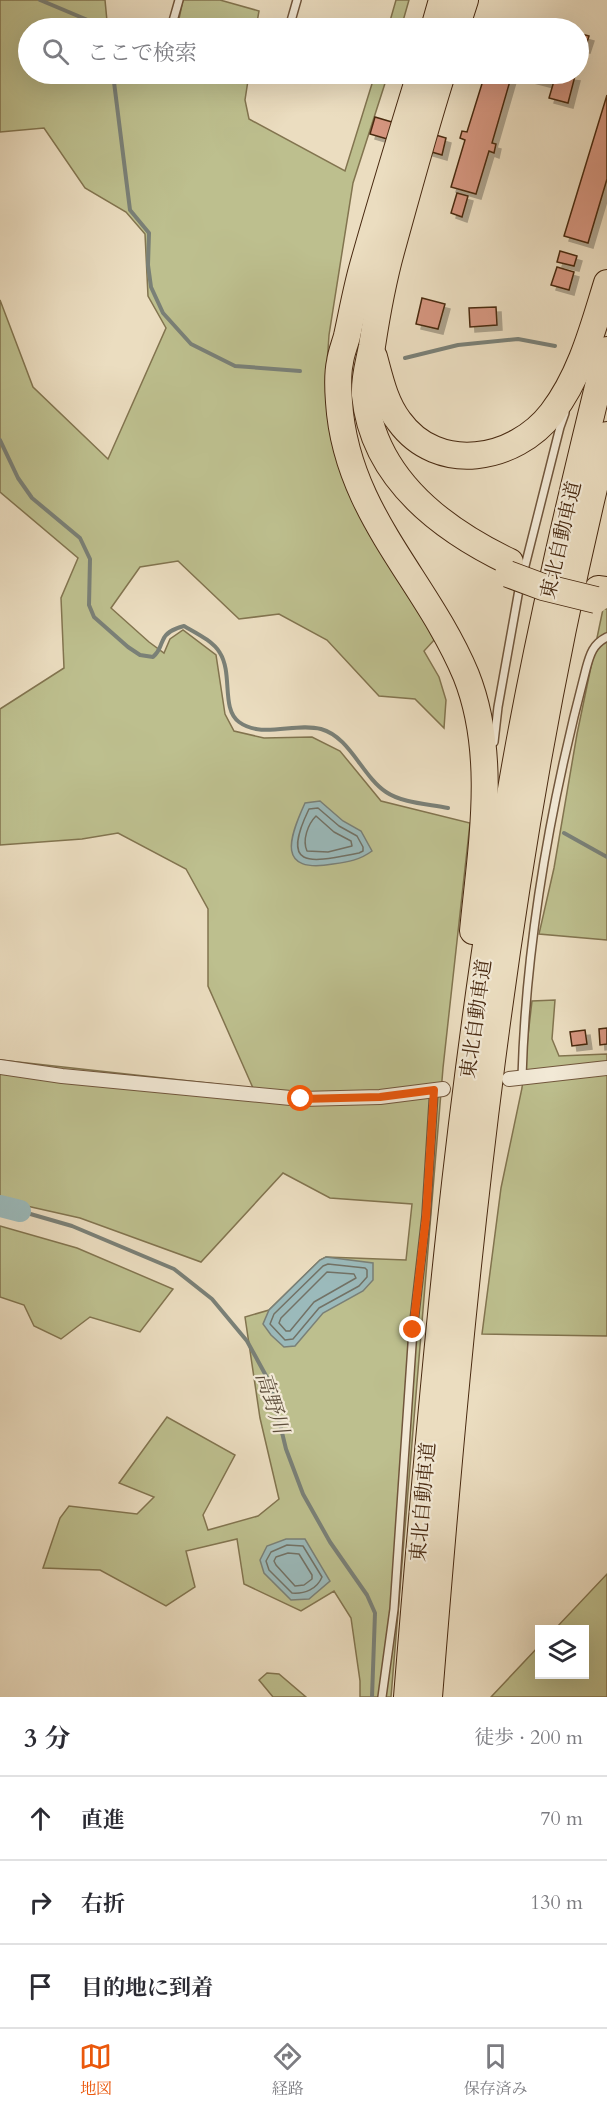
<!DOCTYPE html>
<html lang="ja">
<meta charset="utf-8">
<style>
:root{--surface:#fff;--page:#f7f7f7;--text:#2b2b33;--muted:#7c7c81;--line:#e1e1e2;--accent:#ea580c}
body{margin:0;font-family:Cardo,"Noto Serif JP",serif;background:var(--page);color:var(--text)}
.controls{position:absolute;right:18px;bottom:18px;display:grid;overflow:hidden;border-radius:0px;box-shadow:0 6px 24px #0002}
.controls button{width:54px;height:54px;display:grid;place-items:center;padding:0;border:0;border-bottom:2px solid var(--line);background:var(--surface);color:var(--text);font:30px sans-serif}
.stop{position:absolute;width:18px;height:18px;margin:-14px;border:4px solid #ea580c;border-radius:50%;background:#fff}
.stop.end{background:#ea580c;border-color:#fff;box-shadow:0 2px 6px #0008}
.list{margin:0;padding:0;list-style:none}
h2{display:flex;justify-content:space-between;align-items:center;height:78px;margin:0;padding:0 24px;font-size:26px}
h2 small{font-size:20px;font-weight:400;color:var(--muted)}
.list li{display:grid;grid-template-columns:39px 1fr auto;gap:18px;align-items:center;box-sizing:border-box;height:84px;padding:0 24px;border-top:2px solid var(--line)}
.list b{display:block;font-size:22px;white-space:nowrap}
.list em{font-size:20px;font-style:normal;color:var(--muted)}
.icon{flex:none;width:33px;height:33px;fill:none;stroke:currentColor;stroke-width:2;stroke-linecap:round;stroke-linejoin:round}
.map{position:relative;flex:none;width:607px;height:1697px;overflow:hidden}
.search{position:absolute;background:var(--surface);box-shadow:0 6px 24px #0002;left:18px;right:18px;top:18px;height:66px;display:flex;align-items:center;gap:15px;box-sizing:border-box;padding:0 21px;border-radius:33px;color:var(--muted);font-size:22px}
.sheet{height:330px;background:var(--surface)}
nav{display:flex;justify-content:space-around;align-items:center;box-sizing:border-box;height:84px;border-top:2px solid var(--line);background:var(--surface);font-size:16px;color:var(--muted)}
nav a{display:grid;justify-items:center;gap:3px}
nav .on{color:var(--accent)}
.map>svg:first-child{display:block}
</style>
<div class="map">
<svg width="607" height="1697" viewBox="0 0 607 1697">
<defs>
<filter id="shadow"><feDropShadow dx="5" dy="5" stdDeviation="0" flood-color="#0004"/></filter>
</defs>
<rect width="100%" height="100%" fill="#ebddc0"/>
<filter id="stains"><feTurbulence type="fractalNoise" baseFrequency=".00333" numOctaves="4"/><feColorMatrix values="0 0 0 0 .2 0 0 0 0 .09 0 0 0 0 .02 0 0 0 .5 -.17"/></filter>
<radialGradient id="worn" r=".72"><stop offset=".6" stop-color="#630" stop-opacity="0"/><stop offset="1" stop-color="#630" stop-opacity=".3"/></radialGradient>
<!-- green -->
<g fill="#bdbf8e" stroke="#82744f" stroke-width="1.5">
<polygon points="0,0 105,0 107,21 112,28 28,28 28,74 249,74 245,100 249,119 345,171 375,74 388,74 353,183 329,335 327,365 330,430 339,462 361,514 402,587 436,638 424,651 439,677 446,700 444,728 415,699 379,696 327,640 279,614 239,619 178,561 140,567 111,608 149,642 164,653 170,639 183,630 216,655 225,714 234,731 264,738 312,737 340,751 381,801 470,823 443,1068 391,1697 360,1697 360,1681 351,1618 334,1591 301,1611 244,1584 237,1539 186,1551 195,1587 166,1606 100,1570 43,1568 60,1518 69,1506 137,1514 154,1497 119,1483 167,1417 235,1455 203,1515 208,1530 258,1516 279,1499 260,1418 245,1317 269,1310 320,1260 326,1257 406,1260 412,1204 330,1198 283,1173 201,1262 80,1218 0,1200 0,1060 253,1088 208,986 208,909 186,869 118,833 82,839 0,845 0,709 64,668 61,598 78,558 0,492 0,300 33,387 108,459 166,328 148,296 145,234 126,212 85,188 44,128 0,132"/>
<polygon points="183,0 220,0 259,11 256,28 177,28"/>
<polygon points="396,0 409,0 401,28 388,28"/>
<polygon points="603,609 607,609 607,940 539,934 554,868 577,734"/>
<polygon points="555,1000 552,1039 559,1056 607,1054 607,1336 482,1334 501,1188 522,1088 532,1001"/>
<polygon points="0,1226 77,1248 173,1289 140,1332 90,1317 61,1339 34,1326 24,1305 0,1297"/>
<polygon points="607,1574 607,1697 491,1697 539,1646 540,1674 584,1674 584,1630 555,1629"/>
<polygon points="267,1673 279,1674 306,1697 273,1697 259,1680"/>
</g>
<!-- water -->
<g fill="#9bbabb" stroke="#7a8077" stroke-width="1.5">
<path d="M320 801 343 821 361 831 372 851C360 860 348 862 333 864 276 874 289 838 305 803Z"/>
<polygon points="326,1257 373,1263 373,1280 363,1291 323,1313 295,1346 284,1347 271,1335 263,1324 269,1310 320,1260"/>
<polygon points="286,1539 305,1539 330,1581 309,1599 291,1600 264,1573 260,1560 267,1546"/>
</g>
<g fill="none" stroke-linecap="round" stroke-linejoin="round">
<!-- shore -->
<g stroke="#727266" stroke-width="1.5">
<path d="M318 808 339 826 357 836 363 847V851L359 853C312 862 279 871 309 809Z"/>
<path d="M316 816 334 832 351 841 352 846 328 852 307 851C302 840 308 824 316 816Z"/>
<polygon points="328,1264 365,1268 367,1270 367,1277 359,1286 319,1308 293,1339 285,1340 270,1324 274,1314 323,1266"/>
<polygon points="327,1272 354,1274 356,1278 314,1302 290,1331 286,1331 279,1323 281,1318"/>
<path d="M287 1545 303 1546 322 1577C317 1589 305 1594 292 1593L269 1570 266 1561 271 1552Z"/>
<polygon points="288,1553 299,1554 312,1575 312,1579 304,1585 295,1586 276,1565 274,1561 276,1557"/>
</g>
<!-- stream -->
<g stroke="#7a8077" stroke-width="4">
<polyline points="40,0 90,21 102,28"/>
<polyline points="113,74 130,210 149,233 148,265 151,287 163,313 191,344 235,366 300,371"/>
<polyline points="405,358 458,345 518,339 555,346"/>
<path d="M0 440 18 478 32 498 80 538 90 559 89 605 94 617 128 647 140 655 153 657C160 651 159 648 163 640 166 632 176 628 184 626 196 633 213 641 220 653 233 674 221 709 239 722 262 739 295 722 321 729 350 737 362 776 386 792 402 803 429 804 448 808"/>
<polyline points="564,833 607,857"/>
<polyline points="20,1211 72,1226 174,1269 212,1299 247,1341 270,1383 286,1449 303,1494 330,1542 367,1595 375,1613 372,1697"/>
</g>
<!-- river -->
<polyline stroke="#9bbabb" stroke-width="22" points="0,1206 20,1211"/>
</g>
<!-- building -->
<g fill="#d69680" stroke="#482910" stroke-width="1.5" filter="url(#shadow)">
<polygon points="578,33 589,36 585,48 578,46"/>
<polygon points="485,74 512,74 492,143 496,144 494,153 489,151 476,194 451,187 465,140 460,138 462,131 467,132"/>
<polygon points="531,74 552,74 549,83 529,78"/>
<polygon points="556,74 575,76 568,103 549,98"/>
<polygon points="607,95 607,179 588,243 564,236"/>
<polygon points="375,117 446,138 442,155 370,134"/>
<polygon points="457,193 468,196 462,217 451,213"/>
<polygon points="560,251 577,256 574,266 557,262"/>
<polygon points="557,267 574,272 569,290 551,285"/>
<polygon points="422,298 445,304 438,329 416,324"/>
<polygon points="496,307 497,325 470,327 469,308"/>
<polygon points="607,1028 607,1044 600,1045 599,1029"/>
<polygon points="585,1030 587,1044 572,1046 570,1032"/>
</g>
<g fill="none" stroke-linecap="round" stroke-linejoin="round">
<defs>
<g id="lane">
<polyline points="171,28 179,0"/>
<polyline points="289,28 297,0"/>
<polyline points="523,574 560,427 565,413"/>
<polyline points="494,742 498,707 520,584"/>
<path d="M522 1077C526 939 551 802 586 669 590 654 593 644 607 637"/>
<polyline points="382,1697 394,1609 413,1330 426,1217 434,1090"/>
</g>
<g id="street">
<polyline points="0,1067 62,1076 301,1099 380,1097 443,1089"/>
<polyline points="509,1079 607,1068"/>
</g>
<g id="highway">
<polyline points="434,28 442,0"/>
<polyline points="456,28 465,0"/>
<path d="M420 74C400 139 380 204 362 269 356 291 352 313 347 336 345 344 341 353 340 362 337 375 338 389 339 402 346 513 426 579 466 675 498 755 481 847 473 931"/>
<path d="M442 74C424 131 408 190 392 248 383 280 377 313 372 346 369 363 364 377 365 395 373 478 441 529 510 562"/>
<path d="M374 357C380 379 385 403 399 421 438 475 515 461 552 413 581 375 593 328 607 283"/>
<polyline points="598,589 607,590"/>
<path d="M407 1697C432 1390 459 1082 513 778 538 634 572 492 607 350"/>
<path d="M429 1697C463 1273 503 849 607 435"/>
</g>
</defs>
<!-- lane casing -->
<use href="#lane" stroke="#71563c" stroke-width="10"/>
<!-- street casing -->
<use href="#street" stroke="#71563c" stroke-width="16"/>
<!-- highway casing -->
<use href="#highway" stroke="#482910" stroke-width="28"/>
<!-- lane -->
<use href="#lane" stroke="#f2e9d6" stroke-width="7"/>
<!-- street -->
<use href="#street" stroke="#f2e9d6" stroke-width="14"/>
<!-- highway -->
<use href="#highway" stroke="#ebddc0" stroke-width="26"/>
<defs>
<polyline id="highway-bridge" points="508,574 543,587 596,600"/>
</defs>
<!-- highway-bridge casing -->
<use href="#highway-bridge" stroke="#482910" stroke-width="28" stroke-linecap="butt"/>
<!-- highway-bridge -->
<use href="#highway-bridge" stroke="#ebddc0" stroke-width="26"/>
</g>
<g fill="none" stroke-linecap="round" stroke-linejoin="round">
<!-- route -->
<polyline stroke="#ea580c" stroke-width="8" points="301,1099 380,1097 434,1090 426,1217 413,1330"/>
</g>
<g text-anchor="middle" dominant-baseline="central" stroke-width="4.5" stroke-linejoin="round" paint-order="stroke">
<!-- street labels -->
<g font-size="20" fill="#482910" stroke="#f2e9d6">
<text transform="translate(561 540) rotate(-77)">東北自動車道</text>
<text transform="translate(476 1019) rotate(-82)">東北自動車道</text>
<text transform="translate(423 1502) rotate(-85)">東北自動車道</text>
</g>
<!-- water labels -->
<g font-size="21" font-style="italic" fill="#5d4d3b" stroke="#f2e9d6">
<text transform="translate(272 1403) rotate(72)">高野川</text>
</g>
</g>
<rect width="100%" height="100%" filter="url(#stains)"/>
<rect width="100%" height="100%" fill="url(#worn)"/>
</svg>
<div class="controls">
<button><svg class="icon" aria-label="layers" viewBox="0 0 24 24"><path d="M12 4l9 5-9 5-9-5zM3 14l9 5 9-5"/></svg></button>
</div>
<div class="stop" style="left:301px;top:1099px"></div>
<div class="stop end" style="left:413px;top:1330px"></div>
<div class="search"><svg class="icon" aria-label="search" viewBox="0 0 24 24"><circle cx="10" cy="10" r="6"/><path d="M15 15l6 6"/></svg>ここで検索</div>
</div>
<section class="sheet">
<h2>3 分<small>徒歩 · 200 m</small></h2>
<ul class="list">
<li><svg class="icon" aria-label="ahead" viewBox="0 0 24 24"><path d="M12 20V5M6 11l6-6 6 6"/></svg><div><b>直進</b></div><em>70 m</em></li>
<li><svg class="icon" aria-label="right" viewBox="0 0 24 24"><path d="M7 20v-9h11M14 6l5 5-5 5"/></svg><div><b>右折</b></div><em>130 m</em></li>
<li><svg class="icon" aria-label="arrive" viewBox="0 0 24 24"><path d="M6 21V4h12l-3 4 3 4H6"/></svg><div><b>目的地に到着</b></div></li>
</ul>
</section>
<nav>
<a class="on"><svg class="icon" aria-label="map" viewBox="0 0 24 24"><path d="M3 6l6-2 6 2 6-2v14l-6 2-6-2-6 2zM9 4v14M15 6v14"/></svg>地図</a>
<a><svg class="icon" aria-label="directions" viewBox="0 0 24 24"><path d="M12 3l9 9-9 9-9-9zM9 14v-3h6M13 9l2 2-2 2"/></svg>経路</a>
<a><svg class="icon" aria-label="saved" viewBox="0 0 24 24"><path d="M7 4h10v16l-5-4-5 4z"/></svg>保存済み</a>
</nav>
